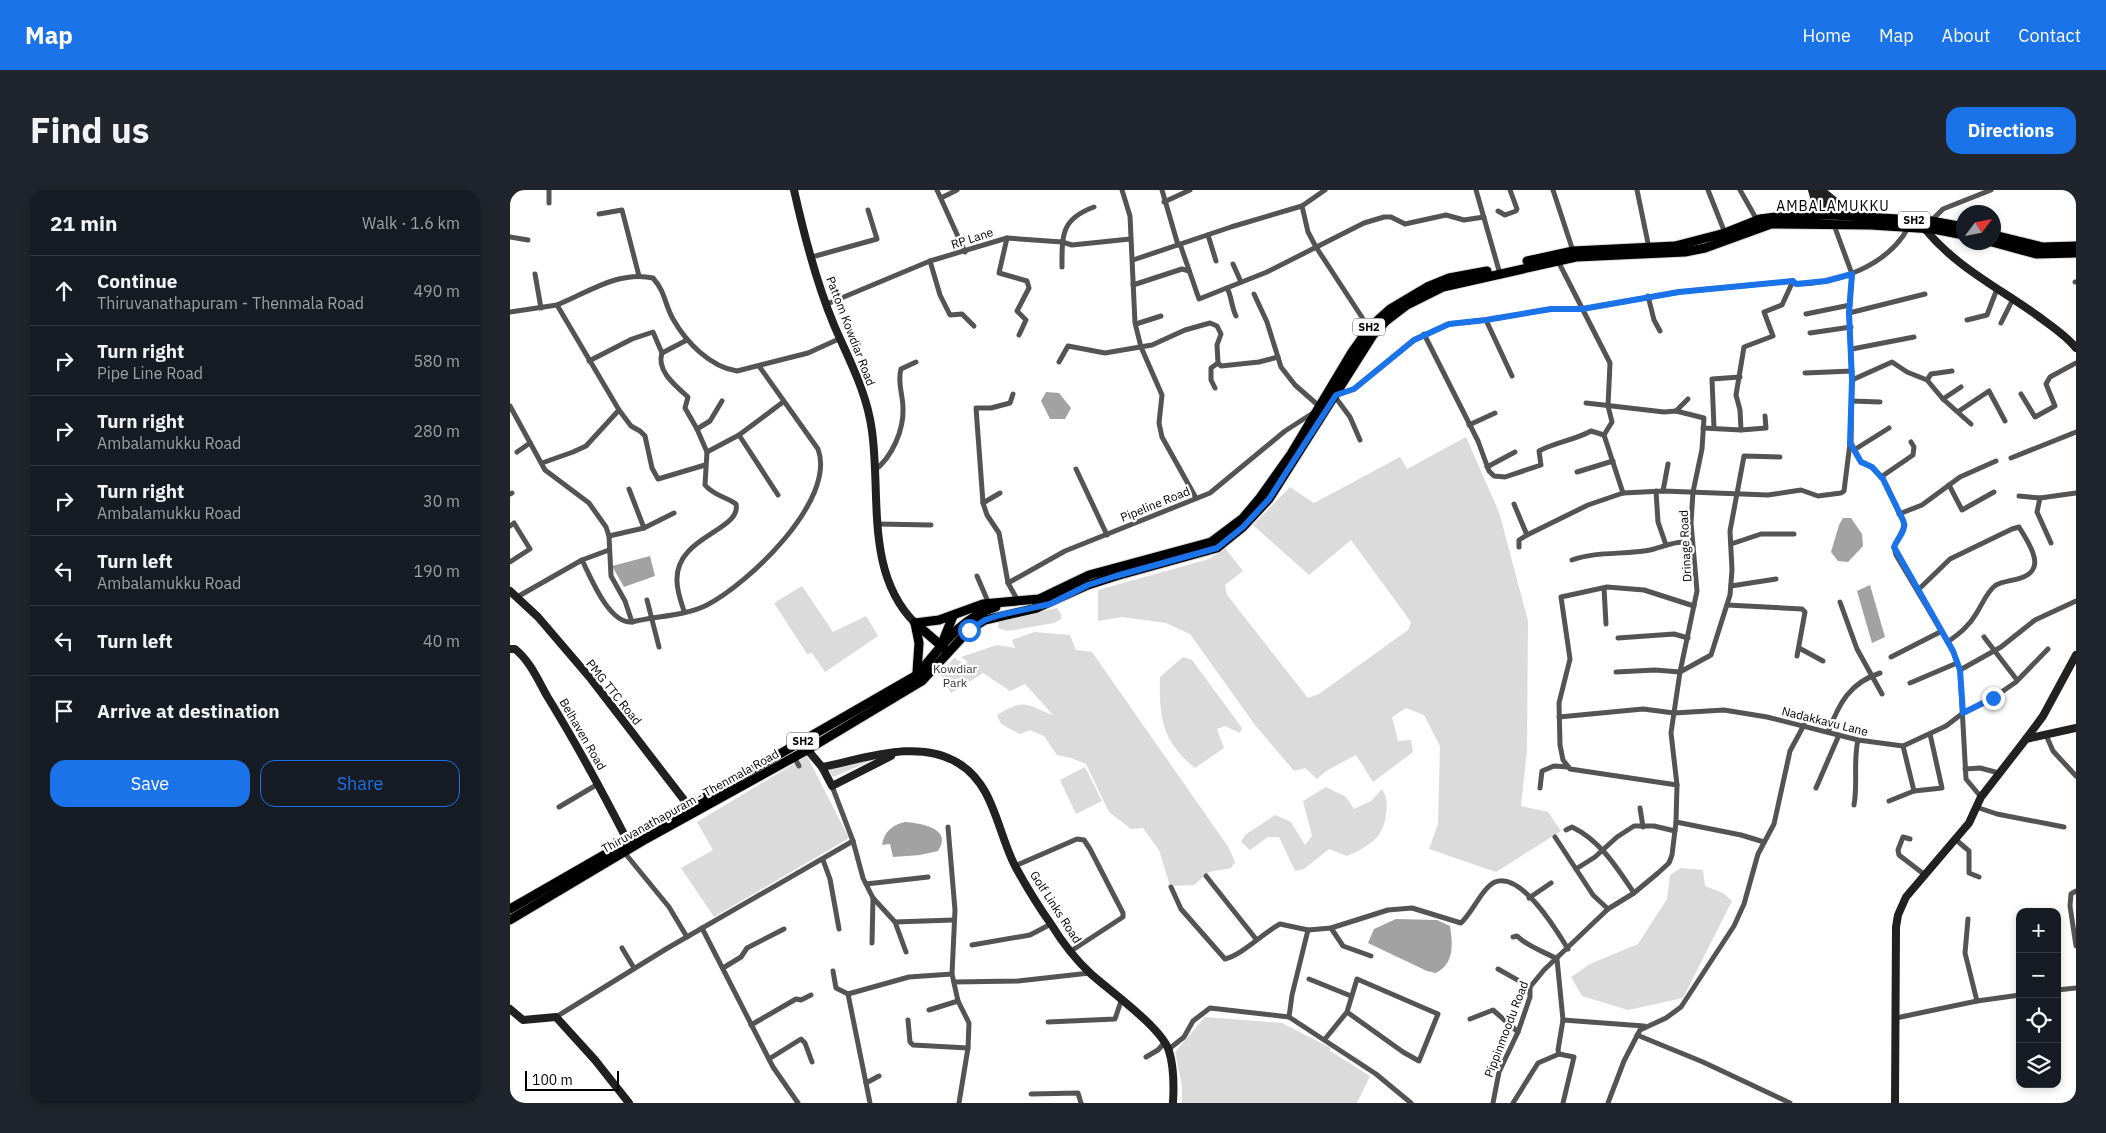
<!DOCTYPE html>
<meta charset="utf-8">
<style>
:root{--surface:#171b24;--page:#20242c;--text:#f1f3f6;--muted:#9ea1a6;--line:#363941;--accent:#1a73e8}
body{margin:0;font-family:"IBM Plex Sans",sans-serif;background:var(--page);color:var(--text)}
.controls{position:absolute;right:15px;bottom:15px;display:grid;overflow:hidden;border-radius:10px;box-shadow:0 2px 8px #0003}
.controls button{width:45px;height:45px;display:grid;place-items:center;padding:0;border:0;border-bottom:1px solid var(--line);background:var(--surface);color:var(--text);font:25px sans-serif}
.compass{position:absolute;left:1446px;top:15px;width:45px;height:45px;border-radius:50%;background:var(--surface);box-shadow:0 2px 8px #0003;rotate:58deg}
.scale{position:absolute;left:15px;bottom:12px;width:94px;box-sizing:border-box;padding-left:5px;border:2px solid #000;border-top:0;font-size:14px;line-height:18px;white-space:nowrap;color:#000;-webkit-text-stroke:4px #fff;paint-order:stroke}
.stop{position:absolute;width:15px;height:15px;margin:-11px;border:4px solid #1a73e8;border-radius:50%;background:#fff}
.stop.end{background:#1a73e8;border-color:#fff;box-shadow:0 1px 5px #0008}
.list{margin:0;padding:0;list-style:none}
h2{display:flex;justify-content:space-between;align-items:center;height:65px;margin:0;padding:0 20px;font-size:21px}
h2 small{font-size:16px;font-weight:400;color:var(--muted)}
.list li{display:grid;grid-template-columns:32px 1fr auto;gap:15px;align-items:center;box-sizing:border-box;height:70px;padding:0 20px;border-top:1px solid var(--line)}
.list b{display:block;font-size:19px;white-space:nowrap}
.list p{margin:0;font-size:16px;white-space:nowrap;color:var(--muted)}
.list em{font-size:16px;font-style:normal;color:var(--muted)}
.actions{display:flex;gap:10px;padding:15px 20px}
.actions a{flex:1;padding:11px 0;border:1px solid var(--accent);border-radius:15px;text-align:center;font-size:18px;color:var(--accent)}
.actions .main{background:var(--accent);color:#fff}
.icon{flex:none;width:28px;height:28px;fill:none;stroke:currentColor;stroke-width:2;stroke-linecap:round;stroke-linejoin:round}
.map{position:relative;flex:none;width:1566px;height:913px;overflow:hidden;border-radius:15px}
header{display:flex;align-items:center;gap:30px;box-sizing:border-box;height:70px;padding:0 25px;background:var(--accent);color:#fff}
header strong{font-size:24px}
nav{display:flex;gap:28px;margin-inline-start:auto;font-size:18px}
.intro{display:flex;align-items:center;justify-content:space-between;box-sizing:border-box;height:120px;padding:0 30px}
h1{margin:0;font-size:35px}
.button{padding:12px 22px;border-radius:15px;background:var(--accent);color:#fff;font-size:18px;font-weight:700}
main{display:flex;gap:30px;padding:0 30px}
aside{flex:1;background:var(--surface);border-radius:15px;box-shadow:0 2px 8px #0003}
.map>svg:first-child{display:block}
</style>
<header>
<strong>Map</strong>
<nav><a>Home</a><a>Map</a><a>About</a><a>Contact</a></nav>
</header>
<div class="intro"><h1>Find us</h1><a class="button">Directions</a></div>
<main>
<aside>
<h2>21 min<small>Walk · 1.6 km</small></h2>
<ul class="list">
<li><svg class="icon" aria-label="ahead" viewBox="0 0 24 24"><path d="M12 20V5M6 11l6-6 6 6"/></svg><div><b>Continue</b><p>Thiruvanathapuram - Thenmala Road</p></div><em>490 m</em></li>
<li><svg class="icon" aria-label="right" viewBox="0 0 24 24"><path d="M7 20v-9h11M14 6l5 5-5 5"/></svg><div><b>Turn right</b><p>Pipe Line Road</p></div><em>580 m</em></li>
<li><svg class="icon" aria-label="right" viewBox="0 0 24 24"><path d="M7 20v-9h11M14 6l5 5-5 5"/></svg><div><b>Turn right</b><p>Ambalamukku Road</p></div><em>280 m</em></li>
<li><svg class="icon" aria-label="right" viewBox="0 0 24 24"><path d="M7 20v-9h11M14 6l5 5-5 5"/></svg><div><b>Turn right</b><p>Ambalamukku Road</p></div><em>30 m</em></li>
<li><svg class="icon" aria-label="left" viewBox="0 0 24 24"><path d="M17 20v-9H6M10 6l-5 5 5 5"/></svg><div><b>Turn left</b><p>Ambalamukku Road</p></div><em>190 m</em></li>
<li><svg class="icon" aria-label="left" viewBox="0 0 24 24"><path d="M17 20v-9H6M10 6l-5 5 5 5"/></svg><div><b>Turn left</b></div><em>40 m</em></li>
<li><svg class="icon" aria-label="arrive" viewBox="0 0 24 24"><path d="M6 21V4h12l-3 4 3 4H6"/></svg><div><b>Arrive at destination</b></div></li>
</ul>
<div class="actions"><a class="main">Save</a><a>Share</a></div>
</aside>
<div class="map">
<svg width="1566" height="913" viewBox="0 0 1566 913">
<rect width="100%" height="100%" fill="#fff"/>
<!-- green -->
<g fill="#dbdbdb">
<polygon points="956,247 989,322 1018,431 1017,560 1011,616 1038,622 1051,641 986,682 919,659 928,634 930,556 914,525 896,518 882,527 888,551 901,550 903,562 863,592 846,565 816,581 807,589 795,578 784,581 745,535 680,444 656,433 612,427 588,431 588,400 699,369 715,358 733,381 715,395 717,405 798,508 809,504 898,440 901,432 841,350 799,385 743,335 780,297 804,313 890,267 897,279"/>
<polygon points="292,396 323,442 356,426 368,446 315,482 302,463 297,464 264,413"/>
<polygon points="547,418 551,424 551,429 544,433 497,441 488,438 489,431 495,429"/>
<path d="M524 442 560 445 566 460 582 462 719 658 725 672 721 678 699 682 684 695 660 696 649 660 633 638 621 639 599 622 576 574 561 568 547 565 534 546 520 540 510 544 491 534 487 525C515 508 515 514 543 525L515 494 500 501 473 483 441 503 430 483 444 468 455 474 458 472 451 467 487 455 505 458 502 450Z"/>
<path d="M673 467 682 470 732 538 730 543 715 536 707 539 714 558 685 578C652 551 649 528 650 487Z"/>
<polygon points="297,566 339,648 204,727 171,678 203,660 187,632"/>
<polygon points="365,569 323,587 318,579"/>
<polygon points="575,577 592,611 566,624 550,590"/>
<path d="M816 597 836 607 844 619 861 611 872 599C878 609 877 614 876 625 873 649 857 657 837 666L819 659 794 679 785 681 769 647H758L740 660 731 652 735 645 765 625 781 632 795 655 802 646 793 611Z"/>
<polygon points="1171,678 1193,680 1195,696 1213,703 1222,711 1173,808 1118,820 1072,806 1061,787 1080,774 1128,754 1157,709 1160,685"/>
<polygon points="695,827 772,833 821,858 820,861 860,886 847,913 672,913 672,896 665,862"/>
</g>
<!-- water -->
<g fill="#a2a2a2">
<polygon points="536,202 549,203 561,218 555,229 540,229 531,211"/>
<polygon points="1333,328 1341,328 1352,344 1353,356 1338,372 1328,371 1321,362 1329,335"/>
<polygon points="140,366 145,386 114,397 102,376"/>
<polygon points="1360,395 1375,447 1362,453 1347,401"/>
<path d="M395 632C409 633 444 638 428 661L410 665 383 667 380 654 372 655C374 642 382 635 395 632Z"/>
<path d="M886 729 927 730 940 736C943 756 944 773 926 783L917 781 858 753 864 739Z"/>
</g>
<g fill="none" stroke-linecap="round" stroke-linejoin="round">
<defs>
<g id="primary">
<polyline points="1484,45 1533,57 1566,56"/>
<polyline points="1482,52 1526,64 1566,63"/>
<polyline points="1017,71 1063,61 1165,56 1215,43 1250,29 1266,27 1322,25 1421,31 1454,37"/>
<polyline points="405,433 429,430 473,414 529,409 579,385 701,352 733,328 749,309 781,264 842,162 859,138 880,119 917,97 939,88 977,81"/>
<polyline points="405,433 409,453 407,482"/>
<polyline points="405,433 435,459"/>
<polyline points="433,451 443,426"/>
<path d="M0 719 407 485C430 458 451 427 486 417"/>
<polyline points="0,730 136,649 297,560 412,491 459,440 475,430 527,418 578,395 606,386 707,358 733,337 759,309 863,145 876,131 897,115 933,97 1066,67 1175,62 1195,58 1261,34 1361,35 1423,39 1454,45"/>
</g>
</defs>
<!-- primary casing -->
<use href="#primary" stroke="#dbdbdb" stroke-width="11"/>
<!-- street -->
<g stroke="#545454" stroke-width="5">
<polyline points="427,0 455,62"/>
<polyline points="612,0 620,26 625,133 631,157 652,205 649,233 652,247 686,308"/>
<polyline points="652,0 668,55"/>
<polyline points="815,0 792,16 798,42 806,57 859,138"/>
<polyline points="966,0 990,84"/>
<polyline points="1043,0 1063,61"/>
<polyline points="1127,0 1139,58"/>
<polyline points="1198,0 1215,43"/>
<polyline points="1230,0 1247,30"/>
<polyline points="431,8 447,0"/>
<polyline points="654,12 680,0"/>
<polyline points="39,13 39,0"/>
<polyline points="988,21 995,25 1006,21 1007,19 1000,0"/>
<polyline points="89,24 112,20 129,86"/>
<polyline points="1421,31 1433,19 1481,0"/>
<polyline points="1324,35 1342,84 1339,123 1342,190 1341,253 1351,272 1362,277 1373,289 1395,335 1384,357 1386,365 1443,461 1450,480 1456,589 1471,607"/>
<polyline points="698,45 706,71"/>
<polyline points="0,47 18,50"/>
<polyline points="497,48 489,83 517,91 519,98 507,121 516,130 509,145"/>
<polyline points="670,54 689,109 757,82 854,33 874,27 881,27 895,34 936,25 954,30 974,27"/>
<polyline points="302,67 367,49 358,20"/>
<polyline points="623,70 721,37 792,16"/>
<polyline points="420,71 430,105 440,125 452,124 464,136"/>
<polyline points="1048,71 1100,173 1098,216 1102,232 1094,245 1113,303"/>
<polyline points="723,74 731,92"/>
<path d="M552 77C552 45 551 29 584 17"/>
<polyline points="25,84 31,118"/>
<polyline points="1565,92 1566,92"/>
<polyline points="623,95 672,79 679,81"/>
<path d="M717 98C722 107 721 116 726 126"/>
<polyline points="744,104 757,132 771,177 785,195 809,216"/>
<polyline points="1138,106 1144,130 1150,141"/>
<polyline points="317,114 420,71 497,48 552,52 562,55 620,49"/>
<path d="M47 115C77 103 109 80 143 88 156 103 154 113 163 129 176 152 200 177 227 181L298 163 331 148"/>
<polyline points="0,122 47,115 109,220 121,236 130,241 135,246 142,278 148,289 195,275"/>
<polyline points="1339,123 1415,104"/>
<polyline points="1296,124 1340,115"/>
<polyline points="976,130 1002,186"/>
<polyline points="1457,130 1477,125 1487,99"/>
<polyline points="1491,133 1503,109"/>
<polyline points="626,134 651,126"/>
<polyline points="1300,143 1341,137"/>
<path d="M914 144 968 251 979 281 984 286 995 287 1031 275 1029 261C1046 252 1065 250 1081 241L1094 245"/>
<path d="M177 150 152 163C146 181 166 196 178 207L175 218 187 239"/>
<polyline points="1342,159 1404,147"/>
<polyline points="79,171 122,149 143,142 152,163"/>
<polyline points="549,172 558,156 595,163 642,155 675,140 700,133 707,136 711,144 707,155 708,173 711,176 749,172 768,167"/>
<polyline points="1295,183 1342,181"/>
<polyline points="1342,190 1382,172 1397,182 1417,190 1433,209 1461,234"/>
<polyline points="1417,190 1421,184 1442,181"/>
<polyline points="705,198 701,190 701,178 708,173"/>
<polyline points="503,204 500,213 481,218 466,218 473,313 477,325 489,343 498,393 508,411"/>
<polyline points="823,204 840,227 850,250"/>
<polyline points="1511,204 1525,227 1545,216 1536,194 1540,187 1566,173"/>
<path d="M827 205 844 199 904 150 939 134 976 130 1041 119H1073L1169 102 1283 91 1286 94C1327 94 1377 76 1398 38"/>
<polyline points="1433,209 1451,197"/>
<polyline points="212,211 200,231 187,239 197,262 229,245 273,212"/>
<polyline points="1342,211 1370,212"/>
<path d="M0 216 35 280 79 313 96 337 99 346 101 386 115 411 122 432C146 426 175 426 197 415 238 394 327 310 308 259L249 176"/>
<polyline points="1166,221 1178,209"/>
<polyline points="1449,221 1479,201 1495,231"/>
<polyline points="959,235 985,223"/>
<polyline points="1193,238 1231,240 1256,238 1255,226"/>
<polyline points="1204,238 1202,189 1230,187"/>
<polyline points="1231,240 1230,220 1226,205 1234,157 1263,146 1254,122 1272,115 1283,91"/>
<polyline points="229,245 268,305"/>
<polyline points="1344,260 1379,238"/>
<polyline points="7,262 20,253"/>
<polyline points="1501,268 1566,242"/>
<polyline points="32,273 63,262 76,256 109,220"/>
<polyline points="977,277 1005,262"/>
<polyline points="566,279 597,345"/>
<path d="M365 280C382 267 394 240 393 218 393 205 387 192 391 179L406 172"/>
<polyline points="1067,282 1103,271"/>
<polyline points="1371,287 1403,265 1404,257 1401,252"/>
<polyline points="1439,295 1452,320 1484,302"/>
<polyline points="119,299 134,338"/>
<polyline points="1146,301 1148,332 1156,355"/>
<polyline points="1153,301 1158,274"/>
<polyline points="0,304 2,303"/>
<polyline points="1509,306 1530,308 1566,303"/>
<polyline points="1530,308 1527,322 1541,353"/>
<polyline points="473,313 490,303"/>
<polyline points="1004,314 1017,345"/>
<polyline points="1389,324 1412,315 1450,287 1486,271"/>
<polyline points="368,334 421,335"/>
<polyline points="0,336 4,333 20,359 0,372"/>
<polyline points="99,346 134,338 164,323"/>
<polyline points="1221,354 1251,344 1284,344"/>
<polyline points="1009,357 1009,350 1017,345 1078,315 1113,303 1153,301 1258,305 1291,300 1308,306 1331,303 1334,301 1340,253"/>
<path d="M72 370C81 388 99 434 122 432"/>
<path d="M1062 370C1086 361 1115 365 1140 360 1153 357 1170 349 1182 353"/>
<polyline points="467,386 479,414"/>
<polyline points="498,393 555,361 700,303 775,241 803,223"/>
<polyline points="1221,396 1266,389"/>
<polyline points="1094,398 1096,434"/>
<path d="M1408 400 1440 369 1502 339 1509 337C1515 347 1528 366 1524 377 1519 391 1497 389 1486 395 1477 401 1472 415 1466 424 1459 436 1450 443 1439 451"/>
<polyline points="7,407 72,370 99,360"/>
<polyline points="137,410 149,457"/>
<polyline points="1330,412 1347,459 1372,504"/>
<polyline points="1217,415 1292,419 1295,422 1287,466"/>
<path d="M174 421C171 412 167 401 167 391 165 346 232 341 226 314 215 306 204 306 195 295L197 262"/>
<polyline points="1474,447 1507,490"/>
<polyline points="1108,448 1164,444 1178,448"/>
<polyline points="1289,458 1313,471"/>
<polyline points="1381,467 1432,441"/>
<polyline points="1450,480 1491,457 1525,430 1566,411"/>
<polyline points="1106,482 1145,480 1170,482 1201,465 1220,405 1222,380 1220,341 1234,266 1270,267"/>
<polyline points="1400,493 1447,473"/>
<polyline points="1049,527 1133,519 1164,523 1214,520 1257,527 1348,550 1393,556 1436,536 1453,523 1483,508 1506,492 1538,459"/>
<path d="M1318 542C1329 514 1339 493 1370 483"/>
<polyline points="1536,545 1543,561 1566,586"/>
<polyline points="284,567 289,576"/>
<polyline points="1455,579 1470,578 1489,583"/>
<polyline points="1167,595 1060,579 1053,570 1050,555 1049,513 1060,469 1051,407 1097,397 1134,400 1184,416"/>
<polyline points="322,596 343,651 353,688 363,708 385,732 443,730"/>
<polyline points="1030,598 1032,581 1044,576 1058,577"/>
<polyline points="1306,598 1329,545"/>
<polyline points="1404,601 1432,598 1420,544"/>
<polyline points="1379,611 1404,601 1393,556"/>
<path d="M1344 615C1348 593 1343 571 1348 550"/>
<polyline points="49,617 88,594"/>
<polyline points="1466,617 1487,624 1554,637"/>
<polyline points="1130,618 1133,637"/>
<polyline points="1166,632 1231,645 1254,652"/>
<polyline points="438,637 445,720 442,784 448,811 459,833 458,858 449,913"/>
<path d="M1056 640 1062 637C1091 651 1107 678 1124 703"/>
<polyline points="1045,647 1083,705 1098,719"/>
<polyline points="1400,649 1393,647 1388,660 1389,665 1415,685"/>
<polyline points="1445,649 1459,661 1459,683 1469,687"/>
<polyline points="114,662 159,717 177,747"/>
<polyline points="313,670 320,689 329,739"/>
<polyline points="505,676 567,649 574,650 580,659 613,723 613,727 561,761"/>
<polyline points="1066,679 1085,667 1107,647 1124,636 1144,636 1165,641"/>
<polyline points="696,686 746,749"/>
<polyline points="356,694 418,687"/>
<path d="M661 697 671 719 715 769C732 765 753 743 770 734L798 740 821 738 878 720 902 718 951 733C963 722 972 698 985 692 1011 681 1047 741 1058 759"/>
<polyline points="1566,701 1561,704 1560,716 1566,756"/>
<polyline points="1019,708 1041,693"/>
<polyline points="1458,729 1455,763 1467,811"/>
<polyline points="385,732 396,762"/>
<polyline points="192,738 263,877 288,913"/>
<polyline points="821,738 833,756 861,766"/>
<path d="M1003 747 1007 746C1018 757 1033 761 1047 769L1053 830 1048 860 1049 864 1064 867 1053 913"/>
<polyline points="362,753 363,708"/>
<polyline points="462,755 520,745 541,734"/>
<polyline points="112,758 124,778"/>
<polyline points="213,778 231,767 237,758 274,739"/>
<polyline points="988,779 1020,797"/>
<polyline points="323,781 326,798 338,804"/>
<polyline points="799,789 841,806"/>
<polyline points="444,792 508,791 580,783"/>
<polyline points="1547,800 1566,798"/>
<polyline points="338,804 360,913"/>
<polyline points="338,804 399,787 442,784"/>
<polyline points="419,820 448,811"/>
<polyline points="46,827 156,759 343,651"/>
<polyline points="779,827 782,805 798,740"/>
<polyline points="1386,828 1467,811 1510,805"/>
<polyline points="960,829 983,820 1008,842"/>
<polyline points="398,830 400,852 403,855 458,858"/>
<polyline points="1053,830 1134,836"/>
<polyline points="538,832 605,829 612,808"/>
<polyline points="241,835 286,809 291,810 301,805"/>
<polyline points="1127,845 1193,872 1280,913"/>
<polyline points="815,849 837,822 847,789 928,824 909,871 893,862 837,822"/>
<polyline points="659,859 674,847 683,831 700,818 779,827 866,884 901,913"/>
<polyline points="636,867 648,860 654,853"/>
<polyline points="259,869 291,849 295,853 302,872"/>
<polyline points="356,893 369,886"/>
<polyline points="521,904 568,903 571,913"/>
<polyline points="983,913 989,882 1008,842 1020,807 1020,797 1034,780 1098,719 1124,703 1148,683 1159,673 1162,665 1166,632 1167,595 1161,543 1170,482 1187,401 1181,333 1183,302 1192,259 1194,228 1166,221 1154,222 1076,213"/>
<polyline points="1003,913 1028,873 1049,864"/>
<polyline points="1098,913 1114,871 1130,840 1156,828 1171,817 1224,736 1234,714 1248,664 1264,634 1280,561 1294,535"/>
</g>
<!-- secondary -->
<g stroke="#212121" stroke-width="8">
<path d="M284 0C294 45 306 92 324 135 339 170 357 202 362 241 371 306 355 383 405 433"/>
<polyline points="1302,0 1309,25"/>
<polyline points="1311,0 1332,17 1349,25"/>
<polyline points="1307,1 1322,25"/>
<path d="M1417 34 1415 39C1446 77 1489 98 1528 126 1541 136 1556 145 1566 158"/>
<polyline points="0,401 28,427 81,489 181,619"/>
<path d="M0 459H5C20 471 28 490 37 506 66 553 92 601 117 650"/>
<polyline points="1516,549 1533,526 1566,465"/>
<polyline points="291,552 312,577 322,596 381,566"/>
<path d="M312 577C354 569 408 548 448 573 484 594 487 641 505 676 516 696 528 716 541 734 552 752 566 770 581 784 600 801 652 838 659 861 664 877 664 896 663 913"/>
<polyline points="0,819 13,830 46,827 85,870 119,913"/>
<polyline points="1385,913 1386,737 1388,725 1396,707 1459,633 1471,607 1516,549 1566,538"/>
</g>
<!-- primary -->
<use href="#primary" stroke="#000" stroke-width="9"/>
</g>
<g fill="none" stroke-linecap="round" stroke-linejoin="round">
<!-- route -->
<path stroke="#1a73e8" stroke-width="6" d="M459 440 475 430 490 425 540 414 578 395 606 386 707 358 733 337 759 309 826 205 844 199 904 150 939 134 976 130 1041 119H1072L1169 102 1283 91 1286 94 1316 91 1342 84 1339 123 1342 190 1340 253 1351 272 1362 277 1373 289 1393 330C1397 341 1388 347 1384 357L1443 461 1450 480 1453 523 1483 508"/>
</g>
<g text-anchor="middle" dominant-baseline="central" stroke-width="4.5" stroke-linejoin="round" paint-order="stroke">
<!-- shield labels -->
<g fill="#fff" stroke="#4c4c4c" stroke-width="1">
<rect x="1388" y="21.5" width="32" height="17" rx="4"/>
<rect x="843" y="128.5" width="32" height="17" rx="4"/>
<rect x="277" y="542.5" width="32" height="17" rx="4"/>
</g>
<g font-size="11" font-weight="bold" fill="#000">
<text x="1404" y="30">SH2</text>
<text x="859" y="137">SH2</text>
<text x="293" y="551">SH2</text>
</g>
<!-- street labels -->
<g font-size="12" fill="#000" stroke="#fff">
<text transform="translate(462 48) rotate(-18)">RP Lane</text>
<text transform="translate(341 141) rotate(69)">Pattom Kowdiar Road</text>
<text transform="translate(645 314) rotate(-22)">Pipeline Road</text>
<text transform="translate(1175 356) rotate(-93)">Drinage Road</text>
<text transform="translate(104 502) rotate(51)">PMG TTC Road</text>
<text transform="translate(1315 531) rotate(14)">Nadakkavu Lane</text>
<text transform="translate(73 544) rotate(60)">Belhaven Road</text>
<text transform="translate(180 611) rotate(-29)">Thiruvanathapuram - Thenmala Road</text>
<text transform="translate(546 717) rotate(57)">Golf Links Road</text>
<text transform="translate(996 839) rotate(-69)">Pippinmoodu Road</text>
</g>
<!-- park labels -->
<g font-size="12" fill="#323232" stroke="#fff">
<text x="445" y="478">Kowdiar<tspan x="445" dy="14">Park</tspan></text>
</g>
<!-- neighbourhood labels -->
<g font-size="14" letter-spacing="1" fill="#000" stroke="#fff">
<text x="1323" y="16">AMBALAMUKKU</text>
</g>
</g>
</svg>
<div class="controls">
<button>+</button>
<button>−</button>
<button><svg class="icon" aria-label="locate" viewBox="0 0 24 24"><circle cx="12" cy="12" r="6"/><path d="M12 2v4M12 18v4M2 12h4M18 12h4"/></svg></button>
<button><svg class="icon" aria-label="layers" viewBox="0 0 24 24"><path d="M12 4l9 5-9 5-9-5zM3 14l9 5 9-5"/></svg></button>
</div>
<svg class="compass" viewBox="-18 -18 36 36"><path d="M0-13l5 13h-10z" fill="#e53935"/><path d="M0 13l5-13h-10z" fill="#9ea1a6"/></svg>
<div class="scale">100 m</div>
<div class="stop" style="left:459px;top:440px"></div>
<div class="stop end" style="left:1483px;top:508px"></div>
</div>
</main>
